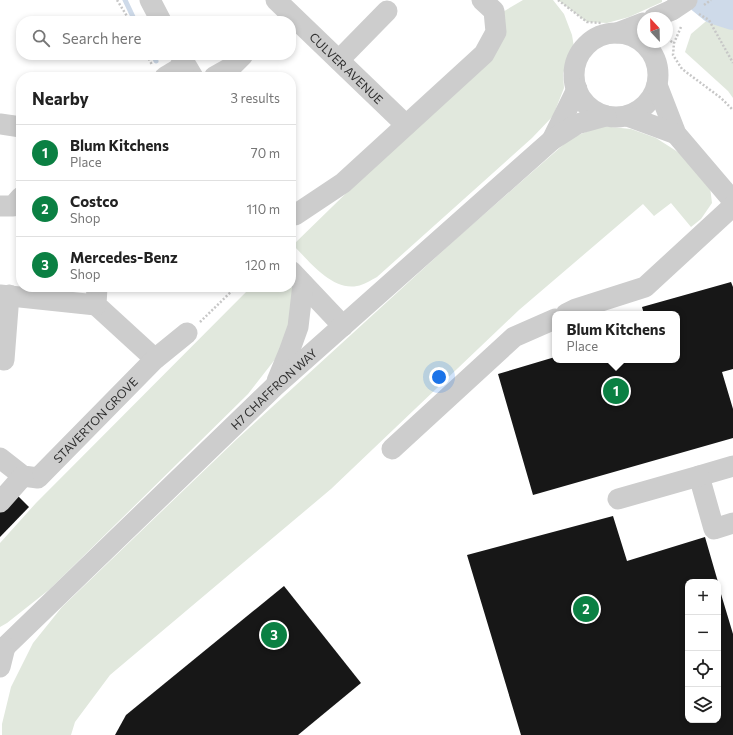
<!DOCTYPE html>
<meta charset="utf-8">
<style>
:root{--surface:#fff;--page:#f2f2f2;--text:#222;--muted:#767676;--line:#e0e0e0;--accent:#0b8043}
body{margin:0;font-family:Commissioner,sans-serif;background:var(--page);color:var(--text)}
.controls{position:absolute;right:12px;bottom:12px;display:grid;overflow:hidden;border-radius:8px;box-shadow:0 2px 6px #0003}
.controls button{width:36px;height:36px;display:grid;place-items:center;padding:0;border:0;border-bottom:1px solid var(--line);background:var(--surface);color:var(--text);font:20px sans-serif}
.compass{position:absolute;left:637px;top:12px;width:36px;height:36px;border-radius:50%;background:var(--surface);box-shadow:0 2px 6px #0003;rotate:338deg}
.you{position:absolute;left:439px;top:377px;width:14px;height:14px;margin:-10px;border:3px solid #fff;border-radius:50%;background:#1a73e8;box-shadow:0 0 0 6px #1a73e833}
.badge{display:grid;place-items:center;width:26px;height:26px;border-radius:50%;background:var(--accent);color:#fff;font-size:13px;font-weight:700}
.pin{position:absolute;translate:-50% -50%;border:2px solid #fff;box-shadow:0 1px 4px #0006}
.popup{position:absolute;left:552px;top:311px;width:128px;height:52px;box-sizing:border-box;display:grid;place-content:center;border-radius:8px;background:var(--surface);filter:drop-shadow(0 1px 3px #0005);font-size:13px;white-space:nowrap;color:var(--muted)}
.popup b{font-size:15px;color:var(--text)}
.popup::after{content:'';position:absolute;left:50%;top:100%;margin-left:-8px;border:8px solid transparent;border-top-color:var(--surface)}
.list{margin:0;padding:0;list-style:none}
h2{display:flex;justify-content:space-between;align-items:center;height:52px;margin:0;padding:0 16px;font-size:17px}
h2 small{font-size:13px;font-weight:400;color:var(--muted)}
.list li{display:grid;grid-template-columns:26px 1fr auto;gap:12px;align-items:center;box-sizing:border-box;height:56px;padding:0 16px;border-top:1px solid var(--line)}
.list b{display:block;font-size:15px;white-space:nowrap}
.list p{margin:0;font-size:13px;white-space:nowrap;color:var(--muted)}
.list em{font-size:13px;font-style:normal;color:var(--muted)}
.icon{flex:none;width:22px;height:22px;fill:none;stroke:currentColor;stroke-width:2;stroke-linecap:round;stroke-linejoin:round}
.map{position:relative;flex:none;width:733px;height:735px;overflow:hidden}
.search{position:absolute;background:var(--surface);box-shadow:0 2px 6px #0003;left:16px;top:16px;width:280px;height:44px;display:flex;align-items:center;gap:10px;box-sizing:border-box;padding:0 14px;border-radius:16px;color:var(--muted);font-size:15px}
.panel{position:absolute;background:var(--surface);box-shadow:0 2px 6px #0003;left:16px;top:72px;width:280px;height:220px;border-radius:16px}
.map>svg:first-child{display:block}
</style>
<div class="map">
<svg width="733" height="735" viewBox="0 0 733 735">
<rect width="100%" height="100%" fill="#fff"/>
<!-- green -->
<g fill="#e1e8dd">
<path d="M523 0H553L564 14 572 35 574 47 566 64 563 74 564 88 553 116 532 138 377 277C371 280 364 285 357 286 332 291 309 261 293 245L491 52 501 13Z"/>
<polygon points="558,0 662,0 662,2 629,17 607,23 587,22"/>
<polygon points="731,0 733,0 733,98 728,91 685,52 691,34"/>
<polygon points="601,126 631,129 656,138 681,154 710,187 712,203 701,219 691,227 671,203 654,216 643,204 519,310 331,489 110,675 75,722 71,735 2,735 2,724 11,687 33,643 62,607 237,439 458,237 571,138"/>
<polygon points="291,281 294,285 292,320 280,353 248,394 50,589 7,623 0,627 0,543 36,503 251,287 291,287"/>
</g>
<g fill="none" stroke-linecap="round" stroke-linejoin="round">
<!-- stream -->
<g stroke="#cedae9" stroke-width="5">
<polyline points="125,0 135,21"/>
<polyline points="153,55 156,61"/>
</g>
<!-- river -->
<polyline stroke="#cedae9" stroke-width="30" points="703,0 714,9 733,15"/>
</g>
<!-- building -->
<g fill="#171717">
<polygon points="731,282 733,287 733,369 722,372 733,409 733,438 533,495 498,374 555,357 555,360 677,360 677,314 644,314 642,307"/>
<polygon points="13,491 29,507 0,537 0,506"/>
<polygon points="613,516 627,561 705,537 718,582 688,582 688,720 718,720 718,584 733,634 733,735 521,735 467,555"/>
<polygon points="284,586 361,683 298,735 115,735 126,715"/>
</g>
<g fill="none" stroke-linecap="round" stroke-linejoin="round">
<!-- path -->
<g stroke="#c7c7c7" stroke-width="2.5" stroke-dasharray="2 2" stroke-linecap="butt">
<polyline points="117,0 130,21"/>
<polyline points="558,0 587,22 602,23"/>
<polyline points="699,14 709,20 733,63"/>
<polyline points="681,27 674,43 673,55 682,69 721,98 733,110"/>
<polyline points="667,39 674,43"/>
<polyline points="147,55 152,65"/>
<polyline points="200,322 236,287"/>
</g>
<!-- minor -->
<g stroke="#cdcdcd" stroke-width="21">
<polyline points="150,0 161,21"/>
<path id="s1" d="M276 0 406 125"/>
<polyline points="654,18 672,10"/>
<polyline points="617,33 643,23"/>
<circle cx="616" cy="75" r="42"/>
<polyline points="180,55 193,77"/>
<polyline points="339,60 387,11"/>
<polyline points="165,77 185,65"/>
<polyline points="214,77 230,68 243,55"/>
<polyline points="657,85 676,134 733,201"/>
<polyline points="627,116 676,134"/>
<polyline points="0,124 21,127"/>
<polyline points="552,140 577,89"/>
<polyline points="0,206 13,206 21,197"/>
<polyline points="291,214 295,215 343,183 484,54 496,32 494,11 482,0"/>
<polyline points="291,271 343,326"/>
<polyline points="97,287 96,305 155,359"/>
<polyline points="0,295 96,305"/>
<polyline points="566,314 576,309 645,287 733,206"/>
<polyline points="4,360 9,295"/>
<polyline points="277,381 289,352 298,327 303,284"/>
<polyline points="392,449 514,337 555,319"/>
<path id="s2" d="M0 458 23 476 38 478 155 359 187 333"/>
<polyline points="733,466 699,476 714,529 733,523"/>
<polyline points="618,499 699,476"/>
<polyline points="0,502 23,476"/>
<path id="s3" d="M0 649 5 647 274 387 552 140 577 124 606 116"/>
<polyline points="0,667 5,647"/>
</g>
<!-- path-bridge -->
<polyline stroke="#c7c7c7" stroke-width="2.5" stroke-dasharray="2 2" stroke-linecap="butt" points="704,5 711,0"/>
<!-- minor-bridge -->
<polyline stroke="#cdcdcd" stroke-width="21" points="672,10 687,0"/>
</g>
<g text-anchor="middle" dominant-baseline="central" stroke-width="4" stroke-linejoin="round" paint-order="stroke">
<!-- street labels -->
<g font-size="12" fill="#303030" stroke="#fff">
<text stroke="none"><textPath href="#s1" startOffset="98">CULVER AVENUE</textPath></text>
<text stroke="none"><textPath href="#s3" startOffset="378">H7 CHAFFRON WAY</textPath></text>
<text stroke="none"><textPath href="#s2" startOffset="126">STAVERTON GROVE</textPath></text>
</g>
</g>
</svg>
<div class="controls">
<button>+</button>
<button>−</button>
<button><svg class="icon" aria-label="locate" viewBox="0 0 24 24"><circle cx="12" cy="12" r="6"/><path d="M12 2v4M12 18v4M2 12h4M18 12h4"/></svg></button>
<button><svg class="icon" aria-label="layers" viewBox="0 0 24 24"><path d="M12 4l9 5-9 5-9-5zM3 14l9 5 9-5"/></svg></button>
</div>
<svg class="compass" viewBox="-18 -18 36 36"><path d="M0-13l5 13h-10z" fill="#e53935"/><path d="M0 13l5-13h-10z" fill="#767676"/></svg>
<div class="you"></div>
<div class="pin badge" style="left:616px;top:391px">1</div>
<div class="popup"><b>Blum Kitchens</b>Place</div>
<div class="pin badge" style="left:586px;top:609px">2</div>
<div class="pin badge" style="left:274px;top:635px">3</div>
<div class="search"><svg class="icon" aria-label="search" viewBox="0 0 24 24"><circle cx="10" cy="10" r="6"/><path d="M15 15l6 6"/></svg>Search here</div>
<section class="panel">
<h2>Nearby<small>3 results</small></h2>
<ul class="list">
<li><span class="badge">1</span><div><b>Blum Kitchens</b><p>Place</p></div><em>70 m</em></li>
<li><span class="badge">2</span><div><b>Costco</b><p>Shop</p></div><em>110 m</em></li>
<li><span class="badge">3</span><div><b>Mercedes-Benz</b><p>Shop</p></div><em>120 m</em></li>
</ul>
</section>
</div>
